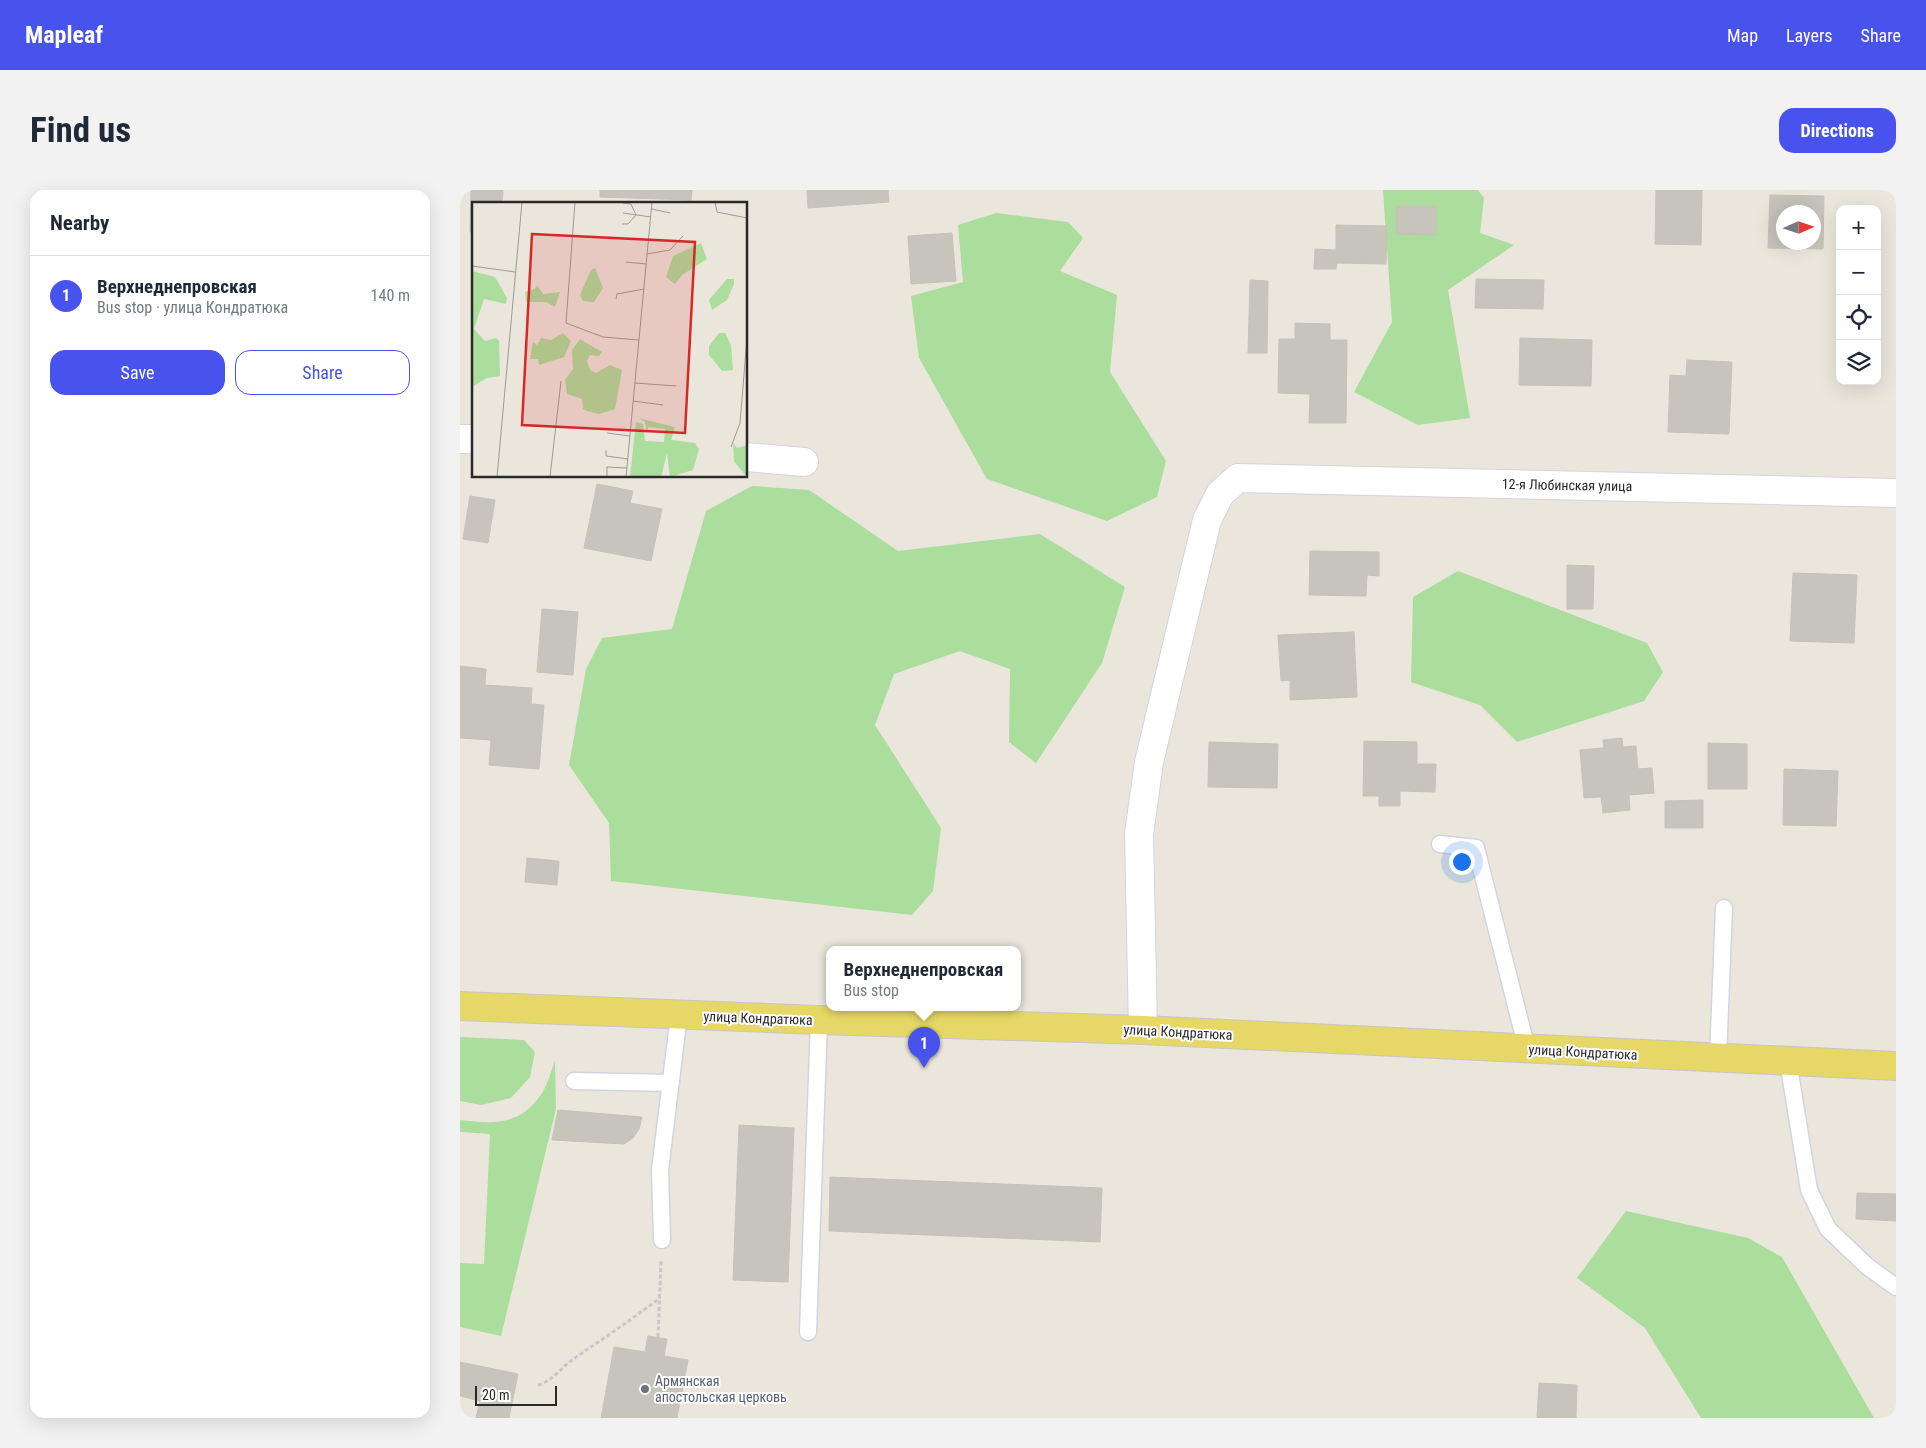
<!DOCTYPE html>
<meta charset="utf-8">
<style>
:root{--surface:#fff;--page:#f2f2f3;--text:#1f2937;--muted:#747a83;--line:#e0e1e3;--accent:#4753ec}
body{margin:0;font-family:"Roboto Condensed",sans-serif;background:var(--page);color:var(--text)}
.controls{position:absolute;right:15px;top:15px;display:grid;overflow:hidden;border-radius:10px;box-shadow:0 5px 20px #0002}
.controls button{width:45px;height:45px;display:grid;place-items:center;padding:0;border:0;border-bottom:1px solid var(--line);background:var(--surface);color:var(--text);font:25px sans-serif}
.compass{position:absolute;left:1316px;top:15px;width:45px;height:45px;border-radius:50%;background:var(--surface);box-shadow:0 5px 20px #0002;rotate:87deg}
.scale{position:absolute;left:15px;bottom:12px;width:82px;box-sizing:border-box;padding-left:5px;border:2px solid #292929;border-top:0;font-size:14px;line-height:18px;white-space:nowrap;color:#292929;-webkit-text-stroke:4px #fff;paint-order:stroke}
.you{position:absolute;left:1001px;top:671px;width:18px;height:18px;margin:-12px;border:4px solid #fff;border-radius:50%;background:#1a73e8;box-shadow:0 0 0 8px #1a73e833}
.badge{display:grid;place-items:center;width:32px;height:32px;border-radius:50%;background:var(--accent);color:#fff;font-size:16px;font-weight:700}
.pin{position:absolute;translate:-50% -41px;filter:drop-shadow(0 1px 2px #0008)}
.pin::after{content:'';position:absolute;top:26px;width:18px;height:15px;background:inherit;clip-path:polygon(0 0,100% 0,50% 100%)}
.popup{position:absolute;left:366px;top:756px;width:195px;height:65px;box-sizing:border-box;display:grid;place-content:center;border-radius:10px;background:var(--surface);filter:drop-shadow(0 1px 4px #0005);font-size:16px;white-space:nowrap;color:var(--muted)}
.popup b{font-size:19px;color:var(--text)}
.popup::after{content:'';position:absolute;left:50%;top:100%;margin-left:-10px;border:10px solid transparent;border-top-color:var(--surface)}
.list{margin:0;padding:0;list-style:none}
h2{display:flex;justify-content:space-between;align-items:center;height:65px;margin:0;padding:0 20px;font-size:21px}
h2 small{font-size:16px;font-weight:400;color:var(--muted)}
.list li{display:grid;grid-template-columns:32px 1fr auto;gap:15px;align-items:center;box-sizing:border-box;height:80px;padding:0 20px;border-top:1px solid var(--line)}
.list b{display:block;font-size:19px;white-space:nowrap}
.list p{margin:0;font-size:16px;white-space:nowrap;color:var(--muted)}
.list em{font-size:16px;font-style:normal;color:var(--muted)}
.actions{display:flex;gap:10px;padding:15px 20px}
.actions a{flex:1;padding:11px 0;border:1px solid var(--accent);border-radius:15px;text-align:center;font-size:18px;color:var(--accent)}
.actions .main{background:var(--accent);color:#fff}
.icon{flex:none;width:28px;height:28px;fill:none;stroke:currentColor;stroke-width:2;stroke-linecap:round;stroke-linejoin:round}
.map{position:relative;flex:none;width:1436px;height:1228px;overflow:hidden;border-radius:15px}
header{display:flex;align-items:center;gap:30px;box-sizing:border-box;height:70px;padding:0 25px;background:var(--accent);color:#fff}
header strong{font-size:24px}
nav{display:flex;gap:28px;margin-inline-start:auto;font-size:18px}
.intro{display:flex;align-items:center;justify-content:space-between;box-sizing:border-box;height:120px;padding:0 30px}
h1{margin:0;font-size:35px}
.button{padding:12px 22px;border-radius:15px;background:var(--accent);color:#fff;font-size:18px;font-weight:700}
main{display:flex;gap:30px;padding:0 30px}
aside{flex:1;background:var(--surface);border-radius:15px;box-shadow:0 5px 20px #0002}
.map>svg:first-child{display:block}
</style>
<header>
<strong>Mapleaf</strong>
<nav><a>Map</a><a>Layers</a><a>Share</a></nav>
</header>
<div class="intro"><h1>Find us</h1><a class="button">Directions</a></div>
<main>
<aside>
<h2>Nearby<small></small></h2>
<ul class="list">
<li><span class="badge">1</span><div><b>Верхнеднепровская</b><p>Bus stop · улица Кондратюка</p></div><em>140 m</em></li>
</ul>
<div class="actions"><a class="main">Save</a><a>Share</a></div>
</aside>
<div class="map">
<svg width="1436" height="1228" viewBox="0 0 1436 1228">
<rect width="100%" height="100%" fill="#eae6dc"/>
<!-- green -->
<g fill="#abdd9c">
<polygon points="923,0 1018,0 1024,8 1020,43 1054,55 988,100 1010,228 958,235 894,202 932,132"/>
<polygon points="536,23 608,32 623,48 600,81 657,105 650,182 706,271 697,307 647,331 527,289 459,168 451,106 503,92 498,35"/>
<polygon points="292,296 349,300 438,361 580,344 665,397 642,473 576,573 549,552 550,479 500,461 434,484 415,535 481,638 473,701 452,725 151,691 149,633 109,575 126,479 142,448 212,439 246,321"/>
<polygon points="998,381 1187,453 1203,482 1184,511 1057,552 1020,515 951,492 953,407"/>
<polygon points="0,847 64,850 75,862 70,887 51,908 21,915 0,911"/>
<path d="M95 871 96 919 41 1146 0 1137V1073L24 1074 30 944 0 942V930C35 934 60 936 82 903 88 894 91 881 95 871Z"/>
<polygon points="1166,1021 1288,1048 1322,1067 1414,1228 1241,1228 1185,1138 1117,1088"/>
</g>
<!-- building -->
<g fill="#c6c4bb" stroke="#c6c2b6" fill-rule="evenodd">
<polygon points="11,0 43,0 42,14 14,14 14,42 10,42"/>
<polygon points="140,0 232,0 231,10 140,7"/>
<polygon points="347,0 428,0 429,12 348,18"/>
<polygon points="1196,0 1242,0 1241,55 1195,54"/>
<path d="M1310 5 1364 6 1363 59 1308 58ZM1324 22H1354V52H1324Z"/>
<polygon points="937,16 976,16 976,45 936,44"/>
<polygon points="876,35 927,36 926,74 877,73 876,79 854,79 855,59 876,60"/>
<polygon points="492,43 496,91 451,94 448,46"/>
<polygon points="1016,89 1084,90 1083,119 1015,118"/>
<polygon points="790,90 808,91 807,163 788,163"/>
<polygon points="835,133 870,134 870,150 887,150 886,233 849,233 850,204 818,203 819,149 835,149"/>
<polygon points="1060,148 1132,150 1131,196 1059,195"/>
<polygon points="1227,170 1272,172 1269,244 1208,242 1210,185 1226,186"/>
<polygon points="137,294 173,301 170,313 202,319 191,371 124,358"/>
<polygon points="10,306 35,310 28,353 3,349"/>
<polygon points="850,361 919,362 919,386 907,385 906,406 849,405"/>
<polygon points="1107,375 1134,376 1133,419 1107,419"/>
<polygon points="1333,383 1397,385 1394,453 1330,451"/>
<polygon points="82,419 118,422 113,485 77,482"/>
<polygon points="894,442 897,507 830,510 830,490 821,491 818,445"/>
<polygon points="0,476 26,479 25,495 72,498 71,514 84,515 79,579 29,575 31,550 0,548"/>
<polygon points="1162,548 1163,557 1176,556 1178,579 1192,578 1194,603 1169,605 1170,620 1143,623 1141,607 1124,608 1120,560 1144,558 1143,550"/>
<polygon points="904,551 957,552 957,574 976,574 975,602 940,601 940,616 919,616 919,606 903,606"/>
<polygon points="749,552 818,554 817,598 748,597"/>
<polygon points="1248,553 1287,554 1287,599 1248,599"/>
<polygon points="1324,579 1378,581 1376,636 1323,635"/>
<polygon points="1243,610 1243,638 1205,638 1205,611"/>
<polygon points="67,668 99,671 97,695 65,692"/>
<polygon points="98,920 182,927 179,939 173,948 164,954 92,950"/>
<polygon points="279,935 334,938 328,1092 273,1090"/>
<polygon points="370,987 642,998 640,1052 369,1041"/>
<polygon points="1397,1003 1436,1004 1436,1031 1396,1029"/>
<polygon points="188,1146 207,1149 204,1166 228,1170 217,1228 141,1228 154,1157 185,1162"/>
<polygon points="0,1172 58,1184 49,1228 16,1228 20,1211 0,1206"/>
<polygon points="1079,1193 1117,1195 1116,1228 1077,1228"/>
</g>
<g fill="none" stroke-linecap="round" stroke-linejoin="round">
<defs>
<g id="service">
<polyline points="980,654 1016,658 1067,859"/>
<polyline points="1258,868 1264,718"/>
<polyline points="1328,871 1349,1000 1368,1039 1408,1077 1436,1097"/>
<polyline points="114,891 211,893"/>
<polyline points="202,1050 200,980 219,825"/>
<polyline points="348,1142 359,830"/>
</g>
<g id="minor">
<polyline points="0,249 14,249"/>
<polyline points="286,267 344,272"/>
<polyline points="683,840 679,644 689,572 747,330 760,304 778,288 1436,303"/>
</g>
<polyline id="primary" points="0,816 359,830 683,840 1436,876"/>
</defs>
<!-- service casing -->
<use href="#service" stroke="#d2d3e1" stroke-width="19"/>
<!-- minor casing -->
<use href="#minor" stroke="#d2d3e1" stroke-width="30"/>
<!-- primary casing -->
<use href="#primary" stroke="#c7c7c7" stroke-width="30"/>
<!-- path -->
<g stroke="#c7c7c7" stroke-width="3" stroke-dasharray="4 2.5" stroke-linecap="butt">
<polyline points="198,1147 201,1071"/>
<path d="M78 1195C91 1192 101 1178 112 1170 141 1150 171 1130 200 1108"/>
</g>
<!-- service -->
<use href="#service" stroke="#fff" stroke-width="16"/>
<!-- minor -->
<use href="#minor" stroke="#fff" stroke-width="28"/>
<!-- primary -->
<use href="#primary" stroke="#e6d766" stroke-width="28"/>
</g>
<!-- markers -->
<circle fill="#6b7280" stroke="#fff" stroke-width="2" cx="185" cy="1199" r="5"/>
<g text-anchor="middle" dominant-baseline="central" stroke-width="4" stroke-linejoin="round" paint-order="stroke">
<!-- street labels -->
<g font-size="14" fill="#292929" stroke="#fff">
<text transform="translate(1107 295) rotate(1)">12-я Любинская улица</text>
<text transform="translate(298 828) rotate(2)">улица Кондратюка</text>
<text transform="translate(718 842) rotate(3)">улица Кондратюка</text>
<text transform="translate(1123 862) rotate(3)">улица Кондратюка</text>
</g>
<!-- worship labels -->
<g font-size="14" fill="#5b616d" stroke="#fff" text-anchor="start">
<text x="195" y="1191">Армянская<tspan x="195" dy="16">апостольская церковь</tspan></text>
</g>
</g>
<!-- overview -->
<g transform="translate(12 12)">
<rect width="275" height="275" fill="#eae6dc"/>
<path d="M229 41 235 57 210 73 203 82 194 75 201 54ZM123 66 131 86 122 100 111 99 108 93 119 68ZM0 69 23 75 35 96 34 102 12 97 2 127 13 139 24 136 27 139 28 174 15 176 0 185ZM255 77H262V82L255 98 240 108 237 98ZM65 83 71 92 88 90 83 105 74 100H54L53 90 63 87ZM91 131 99 139 92 155 67 163 66 157H58L61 140 65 143 69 136 79 138ZM247 131H253L259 143 261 168 250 169 237 153V144ZM108 137 130 150 127 154 118 153 115 159 118 168 124 171 138 163 150 168 143 207 127 212 115 209 111 207 110 197 95 192 93 178 101 167 100 148ZM167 216 203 225 199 238 223 241 227 247 221 268 198 275 195 251 189 275H158L164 220 171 222 173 239 192 240 193 227 176 225 175 232 173 220ZM261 241 265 246 275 243V275L262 259Z" fill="#abdd9c"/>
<path fill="none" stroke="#9d9a94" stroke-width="1" d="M103 0 94 121 131 135 167 138M243 0 245 10 275 16M180 7 198 11M151 11 179 15M150 22H156L164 13 159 2 151 1M175 52 198 48 211 34M154 60 174 62M0 64 43 70M144 97 145 92 172 87M163 181 204 184M161 199 191 203M135 231 158 234M259 245 268 221 275 136M134 248V254L156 257M135 274V265L155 266M25 275 50 0M78 275 89 179M154 275 180 0"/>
<path fill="#d62828" fill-opacity="0.15" stroke="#d62828" stroke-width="2.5" d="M60 32 223 40 213 231 50 223Z"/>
<rect width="275" height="275" fill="none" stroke="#292929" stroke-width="2.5"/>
</g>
</svg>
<div class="controls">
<button>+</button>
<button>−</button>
<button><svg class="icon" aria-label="locate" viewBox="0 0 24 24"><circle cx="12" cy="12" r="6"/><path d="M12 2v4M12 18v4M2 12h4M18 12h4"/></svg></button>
<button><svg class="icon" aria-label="layers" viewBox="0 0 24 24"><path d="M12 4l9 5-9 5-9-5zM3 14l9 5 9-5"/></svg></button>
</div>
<svg class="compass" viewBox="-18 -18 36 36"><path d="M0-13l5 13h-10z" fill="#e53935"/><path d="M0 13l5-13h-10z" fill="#747a83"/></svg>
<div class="scale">20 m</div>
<div class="you"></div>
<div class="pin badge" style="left:464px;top:878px">1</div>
<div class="popup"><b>Верхнеднепровская</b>Bus stop</div>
</div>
</main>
